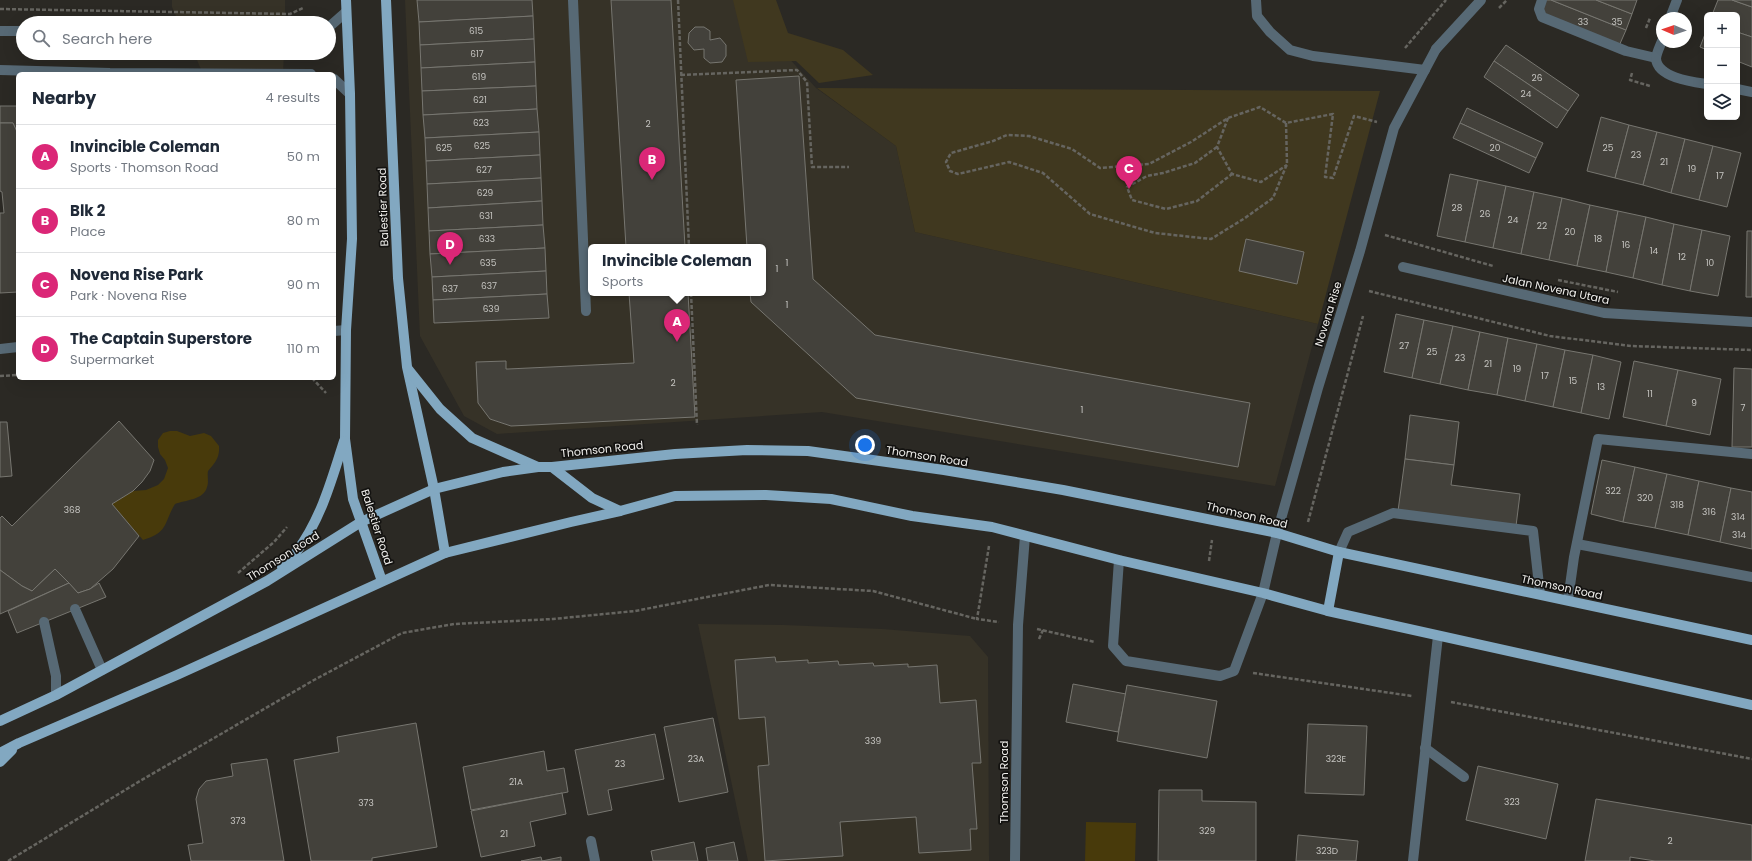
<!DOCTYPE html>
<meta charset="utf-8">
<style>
:root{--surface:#fff;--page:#f2f2f3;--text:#1f2937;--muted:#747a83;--line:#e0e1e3;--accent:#db2777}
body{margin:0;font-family:Poppins,sans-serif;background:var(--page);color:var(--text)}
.controls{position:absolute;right:12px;top:12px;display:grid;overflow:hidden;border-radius:6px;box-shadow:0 4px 16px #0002}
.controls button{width:36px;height:36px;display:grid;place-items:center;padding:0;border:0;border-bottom:1px solid var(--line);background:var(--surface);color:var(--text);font:20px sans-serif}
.compass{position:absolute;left:1656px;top:12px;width:36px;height:36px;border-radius:50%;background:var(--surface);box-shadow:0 4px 16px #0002;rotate:272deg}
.you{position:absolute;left:865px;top:445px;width:14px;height:14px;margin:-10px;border:3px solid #fff;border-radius:50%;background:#1a73e8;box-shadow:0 0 0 6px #1a73e833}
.badge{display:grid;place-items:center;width:26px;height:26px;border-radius:50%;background:var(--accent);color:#fff;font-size:13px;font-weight:700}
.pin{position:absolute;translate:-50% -33px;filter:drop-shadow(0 1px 2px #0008)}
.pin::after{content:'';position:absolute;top:21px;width:14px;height:12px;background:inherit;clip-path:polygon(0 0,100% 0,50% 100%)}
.popup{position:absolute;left:588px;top:244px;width:178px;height:52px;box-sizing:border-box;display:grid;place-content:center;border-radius:6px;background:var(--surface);filter:drop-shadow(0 1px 3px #0005);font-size:13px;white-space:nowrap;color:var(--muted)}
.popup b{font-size:15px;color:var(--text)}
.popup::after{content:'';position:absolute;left:50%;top:100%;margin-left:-8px;border:8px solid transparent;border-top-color:var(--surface)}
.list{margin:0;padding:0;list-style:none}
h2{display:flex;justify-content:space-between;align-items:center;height:52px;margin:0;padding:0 16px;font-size:17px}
h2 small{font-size:13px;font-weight:400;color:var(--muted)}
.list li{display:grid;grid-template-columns:26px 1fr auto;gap:12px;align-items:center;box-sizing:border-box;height:64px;padding:0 16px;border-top:1px solid var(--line)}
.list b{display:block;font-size:15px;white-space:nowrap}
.list p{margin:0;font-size:13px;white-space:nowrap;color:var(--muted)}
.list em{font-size:13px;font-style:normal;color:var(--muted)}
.icon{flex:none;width:22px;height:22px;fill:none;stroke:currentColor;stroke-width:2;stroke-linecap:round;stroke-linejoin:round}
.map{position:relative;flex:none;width:1752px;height:861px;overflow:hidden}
.search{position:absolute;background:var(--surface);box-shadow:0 4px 16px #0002;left:16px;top:16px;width:320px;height:44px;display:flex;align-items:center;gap:10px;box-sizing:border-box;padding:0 14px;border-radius:22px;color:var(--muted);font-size:15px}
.panel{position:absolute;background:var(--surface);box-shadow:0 4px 16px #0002;left:16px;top:72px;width:320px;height:308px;border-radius:6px}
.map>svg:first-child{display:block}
</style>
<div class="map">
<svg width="1752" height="861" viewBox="0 0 1752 861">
<rect width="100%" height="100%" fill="#2b2924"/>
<!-- built -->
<g fill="#363227" fill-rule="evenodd">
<polygon points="172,0 285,0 285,23 179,23 172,7"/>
<path d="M405 0H761L775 43 816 88 896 146 915 232 1318 324 1275 486 822 412 497 434 464 416 420 336ZM591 247H763V293H591Z"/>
<polygon points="194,53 284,53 283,74 203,74"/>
<polygon points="698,624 784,625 882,629 970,636 988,657 989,861 748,861"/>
</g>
<!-- green -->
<g fill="#40381f">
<polygon points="733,0 776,0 788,33 843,50 873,75 819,83 796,61 748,62"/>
<polygon points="817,88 1380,91 1318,324 915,232 896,146"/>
</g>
<!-- water -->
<g fill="#483a0b">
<path d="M170 431H177L190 436 204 433 211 436 219 446C220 457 215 463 208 471 207 476 209 482 207 487 204 500 185 500 175 504 163 524 169 532 143 540L112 504 133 491 146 490 158 485 164 479 168 468 165 460 160 454 158 447V440L163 433Z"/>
<polygon points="1086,822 1136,823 1135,861 1085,861"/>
</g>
<!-- building -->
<g fill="#43413b" stroke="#777670">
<polygon points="417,0 532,0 533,16 419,22"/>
<polygon points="611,0 671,0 685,247 626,247"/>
<polygon points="1546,0 1551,0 1626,30 1619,46 1541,14"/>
<polygon points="1551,0 1596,0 1632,14 1626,30"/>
<polygon points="1596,0 1637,0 1632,14"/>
<polygon points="1718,0 1732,0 1752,7 1752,37 1737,32 1737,15 1712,15"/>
<polygon points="1732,0 1752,0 1752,7"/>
<polygon points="533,16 534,39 420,45 419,22"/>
<polygon points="695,27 704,27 710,31 710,40 720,38 726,45 726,56 722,62 710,63 704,58 704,49 694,50 688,43 689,33"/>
<polygon points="1707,29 1707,50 1700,47"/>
<polygon points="1737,32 1752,37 1752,67 1737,61"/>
<polygon points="534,39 535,62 421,68 420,45"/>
<polygon points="1506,45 1579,95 1568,111 1494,61"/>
<polygon points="1494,61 1568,111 1557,128 1484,77"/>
<polygon points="535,62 536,86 422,91 421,68"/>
<polygon points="799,76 813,279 875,335 1250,403 1238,467 856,398 751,302 750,293 763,293 763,247 747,247 736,80"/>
<polygon points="536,86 537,109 423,115 422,91"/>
<polygon points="0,106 18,106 18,130 16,130 13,123 0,123"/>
<polygon points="1467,108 1543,143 1536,158 1460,123"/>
<polygon points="537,109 539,132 425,138 423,115"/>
<polygon points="1601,117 1629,125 1615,178 1587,171"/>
<polygon points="0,123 13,123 18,134 18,292 0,293 0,213 4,213 2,192 0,191"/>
<polygon points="1460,123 1536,158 1529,173 1453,138"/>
<polygon points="1629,125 1657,132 1643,185 1615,178"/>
<polygon points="539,132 540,155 426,161 425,138"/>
<polygon points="1657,132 1685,139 1671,193 1643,185"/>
<polygon points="1685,139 1713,146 1699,200 1671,193"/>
<polygon points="1713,146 1741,153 1727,207 1699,200"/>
<polygon points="540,155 541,178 427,184 426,161"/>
<polygon points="1450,174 1478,180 1465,242 1437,236"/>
<polygon points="541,178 542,201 428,208 427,184"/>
<polygon points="1478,180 1506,186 1493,248 1465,242"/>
<polygon points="1506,186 1534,192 1521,254 1493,248"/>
<polygon points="1534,192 1562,198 1549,260 1521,254"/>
<polygon points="1562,198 1590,205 1577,266 1549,260"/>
<polygon points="542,201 543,225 429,231 428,208"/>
<polygon points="1590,205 1618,211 1606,272 1577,266"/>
<polygon points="1618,211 1646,217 1633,278 1606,272"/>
<polygon points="1646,217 1674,224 1662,285 1633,278"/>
<polygon points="1674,224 1702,230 1690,291 1662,285"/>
<polygon points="543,225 545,248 430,254 429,231"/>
<polygon points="1702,230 1730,236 1718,296 1690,291"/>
<polygon points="1747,231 1752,231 1752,297 1746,297"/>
<polygon points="1246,239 1304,252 1297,284 1239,271"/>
<polygon points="545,248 546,271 432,277 430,254"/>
<polygon points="546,271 547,294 433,300 432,277"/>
<polygon points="629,293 688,293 695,417 511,426 490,419 478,403 476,362 506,361 506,369 508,369 634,363"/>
<polygon points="547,294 549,318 434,323 433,300"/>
<polygon points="1396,314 1424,320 1412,378 1384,372"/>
<polygon points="1424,320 1453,326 1440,384 1412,378"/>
<polygon points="1453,326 1480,332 1468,390 1440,384"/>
<polygon points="1480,332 1508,338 1497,395 1468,390"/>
<polygon points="1508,338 1537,344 1525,401 1497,395"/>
<polygon points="1537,344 1565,350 1553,407 1525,401"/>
<polygon points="1565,350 1593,355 1581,413 1553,407"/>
<polygon points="1593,355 1621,362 1609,419 1581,413"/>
<polygon points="1634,361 1678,370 1666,426 1623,417"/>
<polygon points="1734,368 1752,369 1752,447 1732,447"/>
<polygon points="1678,370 1721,379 1710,435 1666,426"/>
<polygon points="1410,415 1459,422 1454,465 1405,459"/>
<polygon points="119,421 154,460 150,471 142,482 133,491 112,504 139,536 113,569 90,589 78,593 55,569 32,591 22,586 0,570 0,518 2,516 12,526"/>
<polygon points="0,422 7,422 12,476 0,477"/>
<polygon points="1405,459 1454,465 1451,485 1520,494 1516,526 1398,511"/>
<polygon points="1602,460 1635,467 1623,522 1591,514"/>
<polygon points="1635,467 1667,474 1655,528 1623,522"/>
<polygon points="1667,474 1699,481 1688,535 1655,528"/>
<polygon points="1699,481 1731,488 1720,542 1688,535"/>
<polygon points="1731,488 1752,492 1752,549 1720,542"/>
<polygon points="55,569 69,583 0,614 0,570 22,586 32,591"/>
<polygon points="69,583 78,593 90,589 99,583 106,597 17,633 8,611"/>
<polygon points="775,657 776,662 808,660 808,663 838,661 839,665 873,663 874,666 908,664 908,667 937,665 940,703 976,700 981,763 972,763 977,829 970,829 971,850 919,853 916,817 840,822 843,856 765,861 758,766 769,765 765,717 739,719 735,660"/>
<polygon points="1073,684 1126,694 1118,732 1066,722"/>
<polygon points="1127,685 1217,701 1207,758 1117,741"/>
<polygon points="713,718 728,792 679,802 664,727"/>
<polygon points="416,723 437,847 372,858 372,861 311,861 294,760 339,752 337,737"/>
<polygon points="1308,724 1367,726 1364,795 1305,793"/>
<polygon points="655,734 664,779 608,790 612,810 588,815 575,750"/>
<polygon points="544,751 547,771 564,768 568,792 471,810 463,767"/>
<polygon points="267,759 284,861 191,861 188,845 203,843 196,799 199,789 206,781 233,776 231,764"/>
<polygon points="1478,766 1558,784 1546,839 1466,820"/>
<polygon points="1159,790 1202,790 1202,801 1256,802 1256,861 1158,861"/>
<polygon points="562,793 566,814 530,822 535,846 481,857 471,811"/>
<polygon points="1596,799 1752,825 1752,861 1655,861 1630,857 1630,861 1585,861"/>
<polygon points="1298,835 1358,841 1356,861 1296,861"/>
<polygon points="694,842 698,861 653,861 651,851"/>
<polygon points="734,842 738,861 708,861 706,848"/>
<polygon points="541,857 542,861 561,857 561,861 521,861"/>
</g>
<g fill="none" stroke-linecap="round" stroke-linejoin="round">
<!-- path -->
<g stroke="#666560" stroke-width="2.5" stroke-dasharray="4 2" stroke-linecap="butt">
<polyline points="678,0 689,247"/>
<polyline points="1499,8 1507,0"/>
<polyline points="0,9 290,14 303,8"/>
<polyline points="1646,28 1650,18"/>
<polyline points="1405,48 1446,0"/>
<polyline points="1632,73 1630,80 1650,86"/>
<polyline points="681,75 797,70 807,82 812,167 849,167"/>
<polyline points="1228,118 1217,147 1232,174 1261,182 1287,165"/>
<polyline points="1286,123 1287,164 1273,198 1245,218 1211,239 1155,233 1090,214 1043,173 1009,162 958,174 950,171 946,162 951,153 993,141 1007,135 1029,136 1072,149 1100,168 1149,164 1191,142 1228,118 1260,107 1286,123 1333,114 1325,177 1333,178 1354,116 1377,122"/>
<polyline points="1217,147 1195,163 1163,173 1147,176 1127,187 1132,200 1166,209 1197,201 1232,174"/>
<polyline points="1385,235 1493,266"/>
<polyline points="1558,280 1618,292"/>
<polyline points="1369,291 1550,336 1631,346 1752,350"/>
<polyline points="691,293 697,425"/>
<polyline points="0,376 18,375"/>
<polyline points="312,378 326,393"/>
<polyline points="1308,522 1363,316"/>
<polyline points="989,546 977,619 999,622"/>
<polyline points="1209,561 1212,540"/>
<polyline points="238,573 274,542 287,527"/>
<polyline points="1037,629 1095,642"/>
<polyline points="1039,639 1043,630"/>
<polyline points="1253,673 1412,696"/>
<polyline points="1451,702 1752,759"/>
<polyline points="8,861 140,781 314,680 402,633 454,624 553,619 635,611 769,585 873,591 977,619"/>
</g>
<!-- service -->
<g stroke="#576975" stroke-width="10">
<polyline points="573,0 586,311"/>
<polyline points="1256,0 1257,16 1270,32 1290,50 1313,56 1425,70"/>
<polyline points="1542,0 1539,9 1542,17 1626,51 1656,58"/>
<polyline points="1436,49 1481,0"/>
<polyline points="0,70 110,73 311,74"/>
<polyline points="334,79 350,94"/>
<polyline points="334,331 346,330"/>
<polyline points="0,349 18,347"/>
<polyline points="1577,544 1752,577"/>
<polyline points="1339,552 1348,532 1393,513 1533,531 1540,594"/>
<polyline points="1119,560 1113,646 1126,661 1220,676 1234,671 1263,593"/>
<polyline points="1568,600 1574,557 1598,439 1752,454"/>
<polyline points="75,609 102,670"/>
<polyline points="44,622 56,676 56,695"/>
<polyline points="1425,748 1464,777"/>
</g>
<!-- minor -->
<g stroke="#576975" stroke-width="10">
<polyline points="1670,18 1677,0"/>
<polyline points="329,27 346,12"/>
<polyline points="0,31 23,31"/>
<path d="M1662 41C1660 46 1656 54 1656 59 1658 78 1693 82 1707 84"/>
<polyline points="1737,89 1752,92"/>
<polyline points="1403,267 1604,313 1752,322"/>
<polyline points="1263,593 1277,533 1318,388 1360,251 1394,128 1436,49"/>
<polyline points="591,841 595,861"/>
<polyline points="1015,861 1018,625 1025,536"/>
<polyline points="1413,861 1438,636"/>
</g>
<!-- primary -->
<g stroke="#82a8c1" stroke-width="10">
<polyline points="346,0 350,94 352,239 346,330 345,439 353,499 382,581"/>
<polyline points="386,0 398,278 407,367 434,489 445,553"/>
<polyline points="408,369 440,409 472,438 538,467"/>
<polyline points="552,467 592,498 620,511"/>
<path d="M282 567C286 562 293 557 297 551 321 519 332 479 344 441"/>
<polyline points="1328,611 1339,552"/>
<polyline points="0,721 56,695 267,581 361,522 434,489 503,472 538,467 552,467 675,454 747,450 808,451 944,470 1063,490 1277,533 1339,552 1752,640"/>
<polyline points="0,753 19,743 177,675 445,553 571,522 620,511 675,496 766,495 831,499 912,516 992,527 1119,560 1263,593 1328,611 1752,705"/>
<polyline points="0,762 12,750"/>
</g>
</g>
<g text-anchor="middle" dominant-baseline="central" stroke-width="3.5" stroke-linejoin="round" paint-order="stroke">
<!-- number labels -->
<g font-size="9" fill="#c5c4c0">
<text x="1583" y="22">33</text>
<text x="1617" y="22">35</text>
<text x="476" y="31">615</text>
<text x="477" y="54">617</text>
<text x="479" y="77">619</text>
<text x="1537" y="78">26</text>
<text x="1526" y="94">24</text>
<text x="480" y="100">621</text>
<text x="481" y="123">623</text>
<text x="648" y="124">2</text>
<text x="482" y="146">625</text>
<text x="444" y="148">625</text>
<text x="1495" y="148">20</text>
<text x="1608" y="148">25</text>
<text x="1636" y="155">23</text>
<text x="1664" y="162">21</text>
<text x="1692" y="169">19</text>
<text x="484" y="170">627</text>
<text x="1720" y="176">17</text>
<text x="485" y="193">629</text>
<text x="1457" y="208">28</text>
<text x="1485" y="214">26</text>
<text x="486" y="216">631</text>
<text x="1513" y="220">24</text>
<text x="1542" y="226">22</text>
<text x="1570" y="232">20</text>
<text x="487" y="239">633</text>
<text x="1598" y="239">18</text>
<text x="1626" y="245">16</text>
<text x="1654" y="251">14</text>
<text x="1682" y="257">12</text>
<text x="488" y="263">635</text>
<text x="787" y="263">1</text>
<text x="1710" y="263">10</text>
<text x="777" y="269">1</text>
<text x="489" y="286">637</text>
<text x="450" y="289">637</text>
<text x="787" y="305">1</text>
<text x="491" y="309">639</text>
<text x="1404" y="346">27</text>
<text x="1432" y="352">25</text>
<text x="1460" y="358">23</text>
<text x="1488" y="364">21</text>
<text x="1517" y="369">19</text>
<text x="1545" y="376">17</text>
<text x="1573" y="381">15</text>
<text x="673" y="383">2</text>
<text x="1601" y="387">13</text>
<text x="1650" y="394">11</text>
<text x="1694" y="403">9</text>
<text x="1743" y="408">7</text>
<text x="1082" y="410">1</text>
<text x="1613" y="491">322</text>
<text x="1645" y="498">320</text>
<text x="1677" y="505">318</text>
<text x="72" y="510">368</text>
<text x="1709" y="512">316</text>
<text x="1738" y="517">314</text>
<text x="1739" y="535">314</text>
<text x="873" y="741">339</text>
<text x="696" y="759">23A</text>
<text x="1336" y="759">323E</text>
<text x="620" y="764">23</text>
<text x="516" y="782">21A</text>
<text x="1512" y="802">323</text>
<text x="366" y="803">373</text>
<text x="238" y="821">373</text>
<text x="1207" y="831">329</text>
<text x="504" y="834">21</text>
<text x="1670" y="841">2</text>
<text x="1327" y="851">323D</text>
</g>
<!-- street labels -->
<g font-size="11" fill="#f0efec" stroke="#131210">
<text transform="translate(383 207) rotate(-92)">Balestier Road</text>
<text transform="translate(1556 289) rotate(12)">Jalan Novena Utara</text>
<text transform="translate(1328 314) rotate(-73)">Novena Rise</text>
<text transform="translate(602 449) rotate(-6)">Thomson Road</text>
<text transform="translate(927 456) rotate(9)">Thomson Road</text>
<text transform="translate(1247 515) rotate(13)">Thomson Road</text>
<text transform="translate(377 527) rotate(72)">Balestier Road</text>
<text transform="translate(283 556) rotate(-32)">Thomson Road</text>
<text transform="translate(1562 587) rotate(12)">Thomson Road</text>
<text transform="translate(1004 782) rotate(-90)">Thomson Road</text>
</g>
</g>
</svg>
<div class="controls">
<button>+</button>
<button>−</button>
<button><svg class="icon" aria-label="layers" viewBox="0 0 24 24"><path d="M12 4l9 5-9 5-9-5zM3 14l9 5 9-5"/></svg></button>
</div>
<svg class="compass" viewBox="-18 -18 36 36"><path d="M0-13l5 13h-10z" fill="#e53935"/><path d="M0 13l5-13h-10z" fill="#747a83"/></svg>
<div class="you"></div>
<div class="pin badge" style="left:677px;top:342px">A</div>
<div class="popup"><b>Invincible Coleman</b>Sports</div>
<div class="pin badge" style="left:652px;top:180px">B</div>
<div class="pin badge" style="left:1129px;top:189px">C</div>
<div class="pin badge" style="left:450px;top:265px">D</div>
<div class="search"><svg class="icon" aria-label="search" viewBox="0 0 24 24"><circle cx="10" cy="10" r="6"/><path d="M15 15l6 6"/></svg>Search here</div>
<section class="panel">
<h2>Nearby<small>4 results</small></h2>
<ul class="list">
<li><span class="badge">A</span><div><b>Invincible Coleman</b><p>Sports · Thomson Road</p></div><em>50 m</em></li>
<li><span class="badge">B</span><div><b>Blk 2</b><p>Place</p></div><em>80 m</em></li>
<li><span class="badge">C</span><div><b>Novena Rise Park</b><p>Park · Novena Rise</p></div><em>90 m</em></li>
<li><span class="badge">D</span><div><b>The Captain Superstore</b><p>Supermarket</p></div><em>110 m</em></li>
</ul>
</section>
</div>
